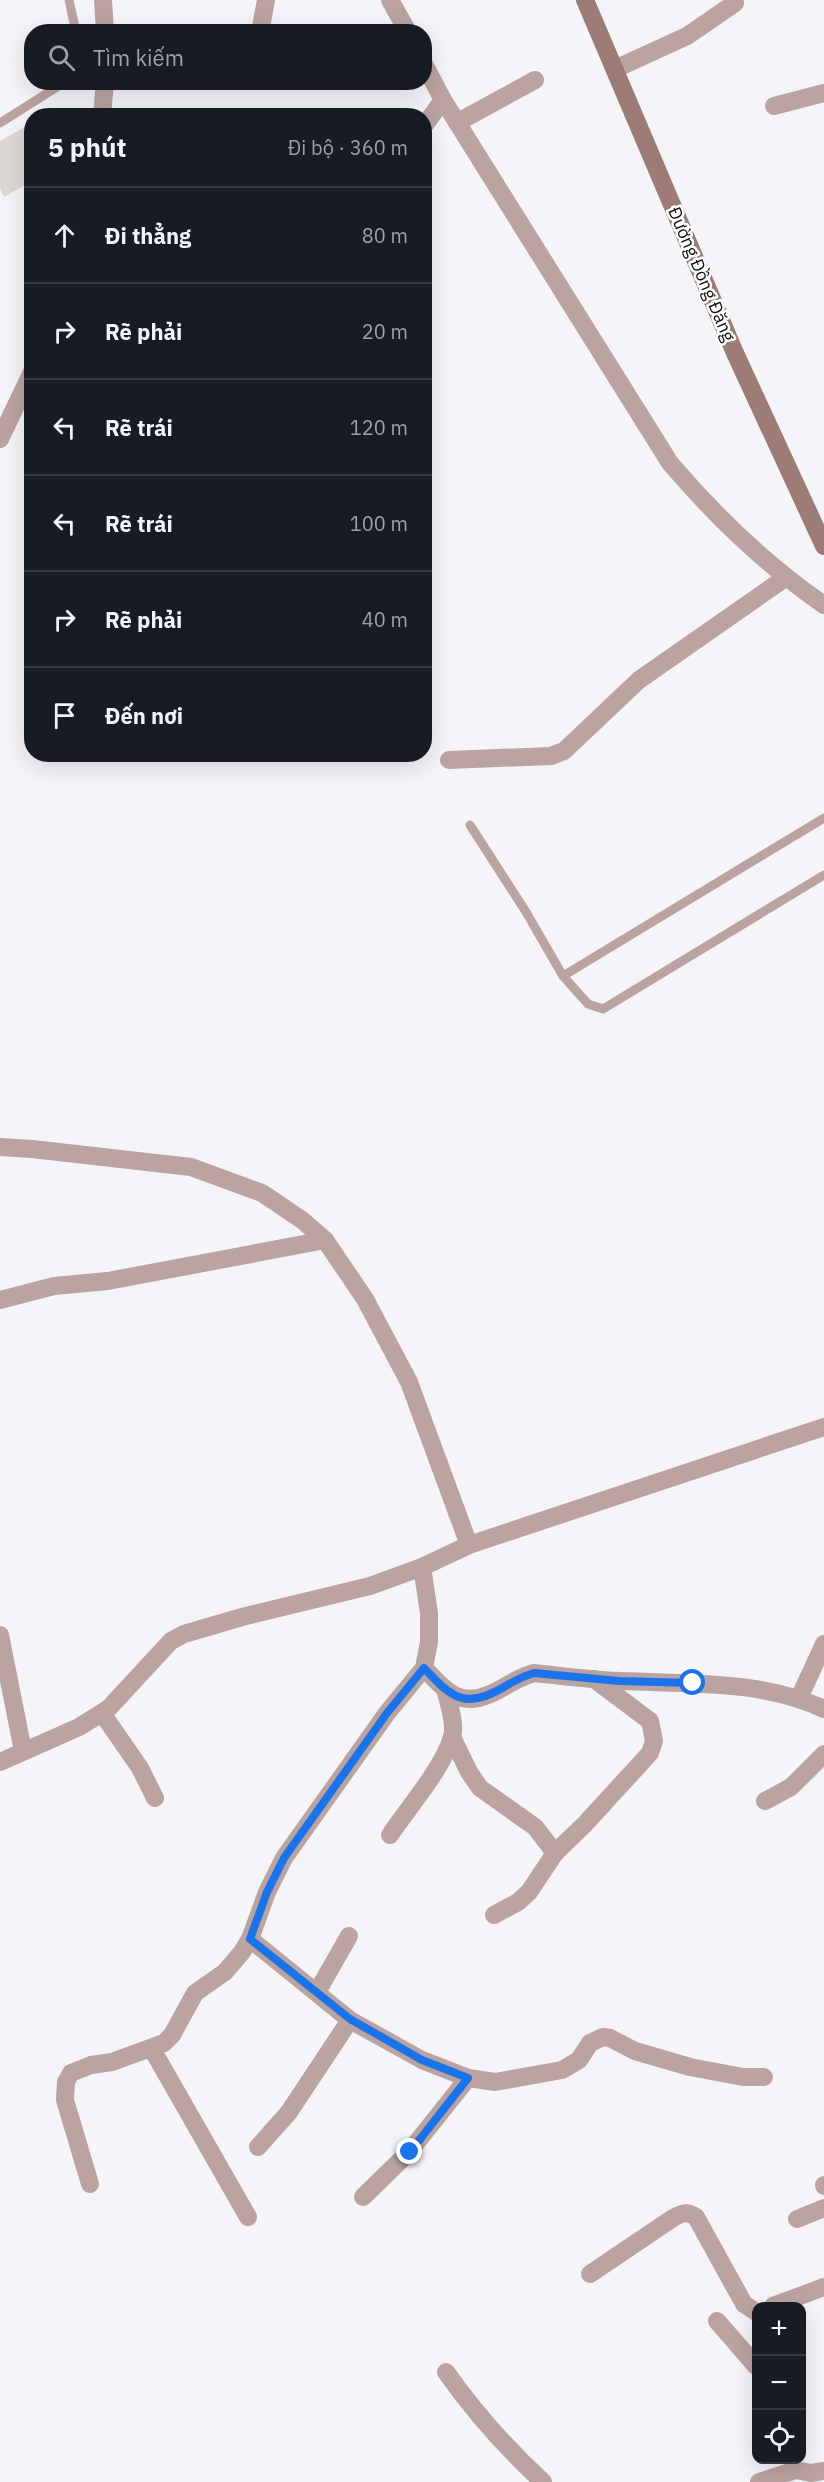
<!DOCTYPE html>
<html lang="vi">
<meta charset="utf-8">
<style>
:root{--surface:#171b24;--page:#20242c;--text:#f1f3f6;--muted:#9ea1a6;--line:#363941}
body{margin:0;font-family:"IBM Plex Sans",sans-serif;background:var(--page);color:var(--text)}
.controls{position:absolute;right:18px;bottom:18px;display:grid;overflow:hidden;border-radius:12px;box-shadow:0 6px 24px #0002}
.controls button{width:54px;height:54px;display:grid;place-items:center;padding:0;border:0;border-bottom:2px solid var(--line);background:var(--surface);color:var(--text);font:30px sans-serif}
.stop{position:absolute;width:18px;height:18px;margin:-14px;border:4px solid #1a73e8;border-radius:50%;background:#fff}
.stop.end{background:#1a73e8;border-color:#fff;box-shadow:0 2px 6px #0008}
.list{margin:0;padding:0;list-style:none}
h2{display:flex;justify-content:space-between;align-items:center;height:78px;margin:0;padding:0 24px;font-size:26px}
h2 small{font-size:20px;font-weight:400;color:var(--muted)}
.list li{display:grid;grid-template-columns:39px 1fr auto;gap:18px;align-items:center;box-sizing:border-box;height:96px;padding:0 24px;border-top:2px solid var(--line)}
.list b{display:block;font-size:22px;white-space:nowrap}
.list em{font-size:20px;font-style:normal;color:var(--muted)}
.icon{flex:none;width:33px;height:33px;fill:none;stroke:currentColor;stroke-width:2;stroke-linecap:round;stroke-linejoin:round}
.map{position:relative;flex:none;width:824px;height:2482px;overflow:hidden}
.search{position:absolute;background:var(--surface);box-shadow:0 6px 24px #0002;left:24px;top:24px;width:408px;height:66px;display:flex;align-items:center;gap:15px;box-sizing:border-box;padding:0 21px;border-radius:24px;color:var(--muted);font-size:22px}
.panel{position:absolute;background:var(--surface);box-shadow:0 6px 24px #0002;left:24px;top:108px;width:408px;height:654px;border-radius:24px}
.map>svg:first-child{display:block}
</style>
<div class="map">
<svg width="824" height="2482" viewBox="0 0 824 2482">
<rect width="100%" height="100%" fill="#f5f4f8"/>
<!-- building -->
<polygon fill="#dcd9d5" points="32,123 32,181 4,197 0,189 0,141"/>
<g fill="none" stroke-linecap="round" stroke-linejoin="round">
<!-- lane -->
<g stroke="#baa3a0" stroke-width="9">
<polyline points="69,0 76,32"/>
<polyline points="0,123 65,82"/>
<polyline points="470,825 526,912 563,976 824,818"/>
<polyline points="563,976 588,1004 603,1009 824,875"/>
</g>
<!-- street -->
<g stroke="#baa3a0" stroke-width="18">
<polyline points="103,0 105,32"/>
<polyline points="390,0 408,32"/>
<polyline points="261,27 266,0"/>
<path d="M424 64 443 100 670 463C716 517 766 565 824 605"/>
<polyline points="615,69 687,36 735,3"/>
<polyline points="774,106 824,93"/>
<polyline points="102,116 105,82"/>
<polyline points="458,122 535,80"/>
<polyline points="424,126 443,100"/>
<polyline points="0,439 32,372"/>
<polyline points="449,760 551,756 564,751 639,680 785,578"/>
<polyline points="0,1147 32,1149 191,1167 262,1193 302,1220 325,1240 365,1299 409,1382 469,1545"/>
<polyline points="0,1300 54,1286 108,1281 325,1240"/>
<polyline points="0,1635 23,1751"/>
<path d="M424 1668C452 1698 465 1710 504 1687 514 1681 523 1676 534 1673 563 1676 592 1680 621 1681 688 1684 762 1680 824 1709"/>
<polyline points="799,1698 824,1644"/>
<polyline points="102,1713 140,1768 155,1798"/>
<polyline points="452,1737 469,1772 480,1788 535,1827 555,1853"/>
<polyline points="0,1762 79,1727 108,1709 171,1641 184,1634 242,1617 370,1586 422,1567 469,1545 824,1427"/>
<polyline points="765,1801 791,1787 824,1754"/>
<path d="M390 1835C408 1808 443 1768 452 1737 456 1724 449 1705 446 1692"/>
<polyline points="494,1915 518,1902 529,1892 555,1853 585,1824 650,1753 654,1741 650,1721 594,1679"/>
<polyline points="250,1939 350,2020 422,2060 468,2078 495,2082 562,2070 579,2060 590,2043 603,2037 610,2038 635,2051 690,2067 743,2077 764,2077"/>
<polyline points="317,1992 349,1936"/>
<polyline points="152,2049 248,2217"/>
<polyline points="258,2147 289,2112 350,2020"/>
<polyline points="90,2184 65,2100 66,2082 71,2073 91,2065 112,2062 164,2043 172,2035 195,1993 225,1972 242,1952 250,1939 267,1892 284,1858 387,1713 424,1668 429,1642 429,1613 422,1567"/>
<polyline points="824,2186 824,2185"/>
<polyline points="363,2197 409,2152 468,2078"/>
<polyline points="797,2219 824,2208"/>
<path d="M590 2274 673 2218C682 2213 687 2211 696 2217L744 2304 756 2312"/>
<polyline points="773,2306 824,2287"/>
<polyline points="717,2321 756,2366"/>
<path d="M446 2372C475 2413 506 2448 543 2482"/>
<polyline points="759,2482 796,2470 811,2473 824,2471"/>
</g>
<!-- secondary -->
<polyline stroke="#9d7b77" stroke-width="18" points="585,0 735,353 824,546"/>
</g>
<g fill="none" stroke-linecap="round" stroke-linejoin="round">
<!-- route -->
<path stroke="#1a73e8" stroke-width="8" d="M410 2152 468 2078 422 2060 350 2019 250 1939 267 1892 284 1858 387 1713 424 1668C452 1698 465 1710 504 1687 514 1681 523 1676 534 1673L619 1681 693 1683"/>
</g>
<g text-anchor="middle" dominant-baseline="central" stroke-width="5" stroke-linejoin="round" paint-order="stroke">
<!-- street labels -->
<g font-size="18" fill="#101011" stroke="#fff">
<text transform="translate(702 274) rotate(67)">Đường Đồng Đăng</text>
</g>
</g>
</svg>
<div class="controls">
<button>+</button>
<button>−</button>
<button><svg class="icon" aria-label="locate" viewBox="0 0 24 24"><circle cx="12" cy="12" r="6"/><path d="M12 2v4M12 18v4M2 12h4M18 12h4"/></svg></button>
</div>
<div class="stop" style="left:693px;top:1683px"></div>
<div class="stop end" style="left:410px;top:2152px"></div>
<div class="search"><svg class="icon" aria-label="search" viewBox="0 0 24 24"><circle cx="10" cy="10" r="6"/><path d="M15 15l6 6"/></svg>Tìm kiếm</div>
<section class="panel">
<h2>5 phút<small>Đi bộ · 360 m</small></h2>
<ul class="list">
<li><svg class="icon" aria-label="ahead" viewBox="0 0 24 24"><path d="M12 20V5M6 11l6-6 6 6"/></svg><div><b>Đi thẳng</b></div><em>80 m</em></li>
<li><svg class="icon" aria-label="right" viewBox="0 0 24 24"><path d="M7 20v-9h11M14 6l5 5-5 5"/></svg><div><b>Rẽ phải</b></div><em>20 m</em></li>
<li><svg class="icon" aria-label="left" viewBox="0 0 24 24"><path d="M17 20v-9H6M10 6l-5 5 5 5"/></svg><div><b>Rẽ trái</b></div><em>120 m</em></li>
<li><svg class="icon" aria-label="left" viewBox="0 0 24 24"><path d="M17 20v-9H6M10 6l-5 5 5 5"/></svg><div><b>Rẽ trái</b></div><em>100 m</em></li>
<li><svg class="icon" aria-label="right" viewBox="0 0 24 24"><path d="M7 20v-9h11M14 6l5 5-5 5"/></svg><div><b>Rẽ phải</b></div><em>40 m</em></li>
<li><svg class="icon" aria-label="arrive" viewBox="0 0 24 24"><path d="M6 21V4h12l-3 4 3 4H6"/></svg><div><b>Đến nơi</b></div></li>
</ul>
</section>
</div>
